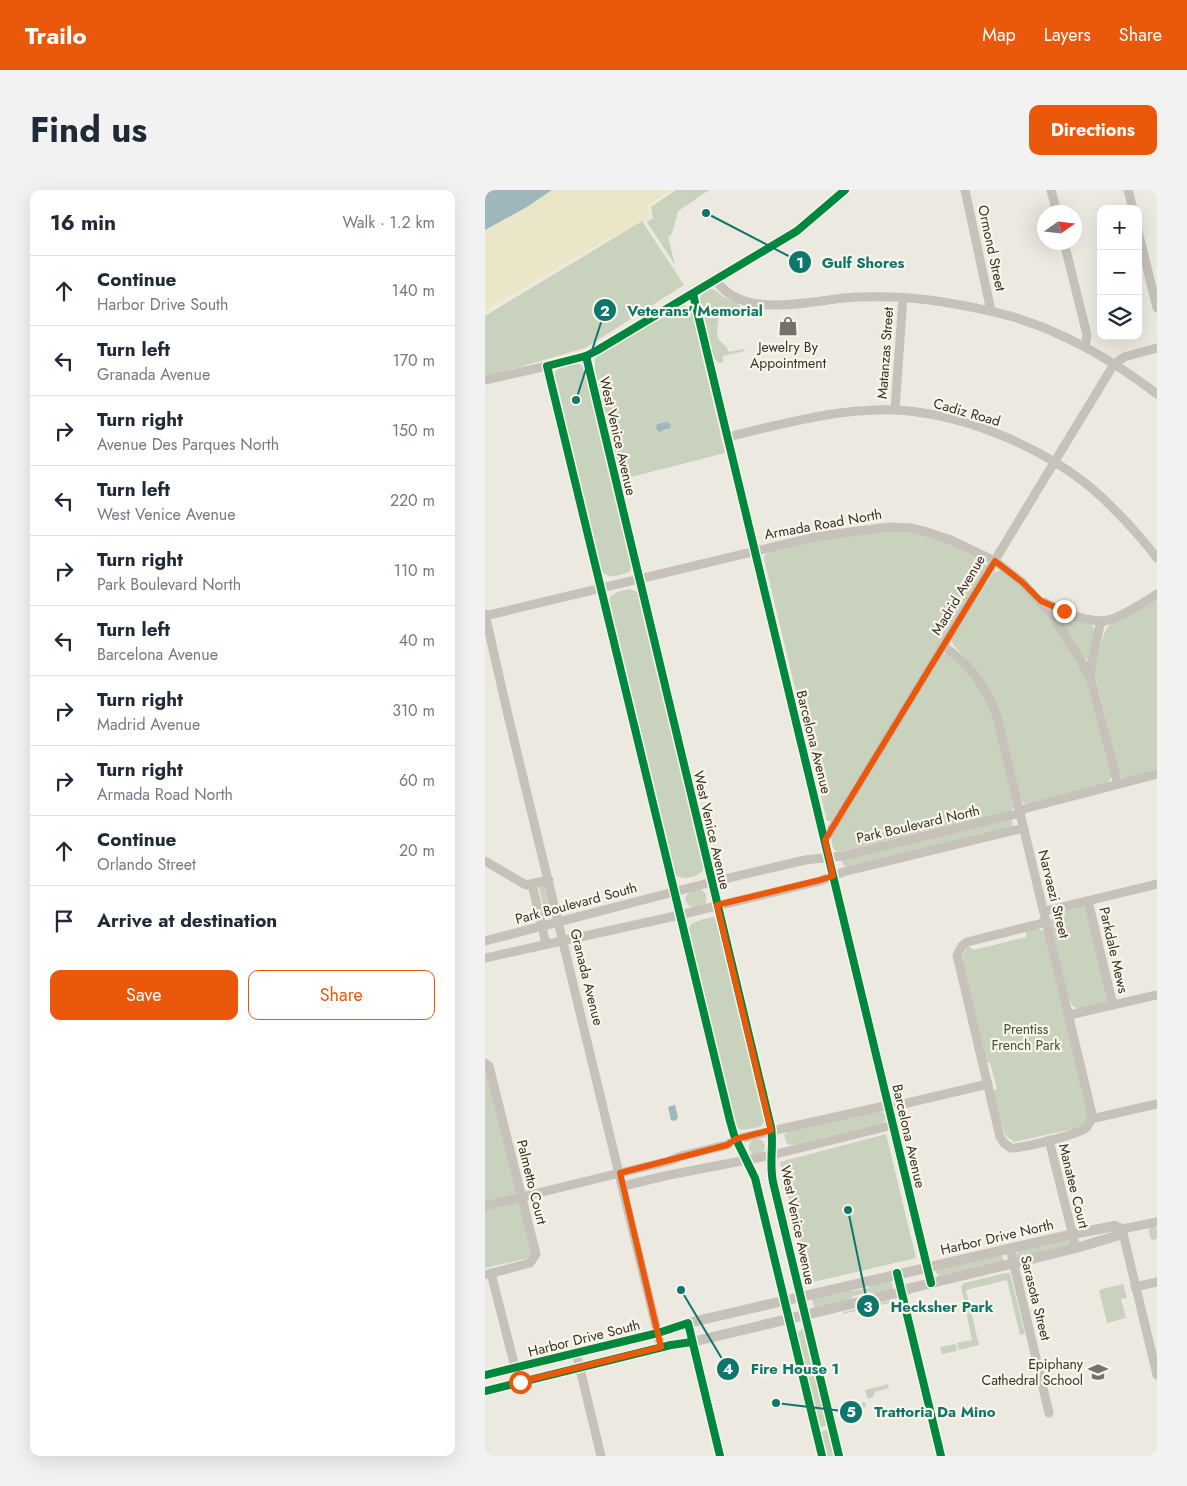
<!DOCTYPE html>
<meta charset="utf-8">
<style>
:root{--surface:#fff;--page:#f2f2f3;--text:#1f2937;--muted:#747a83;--line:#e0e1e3;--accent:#ea580c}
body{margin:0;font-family:Jost,sans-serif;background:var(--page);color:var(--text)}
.controls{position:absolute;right:15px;top:15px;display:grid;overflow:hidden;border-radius:10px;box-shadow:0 5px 20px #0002}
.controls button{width:45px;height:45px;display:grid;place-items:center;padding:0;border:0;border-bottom:1px solid var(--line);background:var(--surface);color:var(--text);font:25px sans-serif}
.compass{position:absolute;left:552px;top:15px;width:45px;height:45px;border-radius:50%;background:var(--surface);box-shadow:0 5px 20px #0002;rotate:76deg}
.stop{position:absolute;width:15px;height:15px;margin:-11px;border:4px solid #ea580c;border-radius:50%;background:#fff}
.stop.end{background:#ea580c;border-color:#fff;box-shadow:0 1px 5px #0008}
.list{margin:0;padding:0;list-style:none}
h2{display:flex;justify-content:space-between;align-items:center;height:65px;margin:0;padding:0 20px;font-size:21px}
h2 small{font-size:16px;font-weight:400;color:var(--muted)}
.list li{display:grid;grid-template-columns:32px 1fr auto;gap:15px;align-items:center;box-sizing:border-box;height:70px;padding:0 20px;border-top:1px solid var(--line)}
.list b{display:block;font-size:19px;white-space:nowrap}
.list p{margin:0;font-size:16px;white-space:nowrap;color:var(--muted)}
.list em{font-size:16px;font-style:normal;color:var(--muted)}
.actions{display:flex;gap:10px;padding:15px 20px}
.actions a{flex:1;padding:11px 0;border:1px solid var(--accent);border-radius:10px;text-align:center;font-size:18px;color:var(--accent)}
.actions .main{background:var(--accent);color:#fff}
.icon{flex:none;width:28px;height:28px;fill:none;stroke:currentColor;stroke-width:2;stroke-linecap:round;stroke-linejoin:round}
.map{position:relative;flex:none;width:672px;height:1266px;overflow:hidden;border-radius:10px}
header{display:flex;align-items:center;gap:30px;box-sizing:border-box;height:70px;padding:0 25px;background:var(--accent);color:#fff}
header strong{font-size:24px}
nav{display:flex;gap:28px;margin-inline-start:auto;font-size:18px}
.intro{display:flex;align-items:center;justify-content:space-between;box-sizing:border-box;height:120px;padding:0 30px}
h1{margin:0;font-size:35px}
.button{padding:12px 22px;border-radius:10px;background:var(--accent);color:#fff;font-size:18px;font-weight:700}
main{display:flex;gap:30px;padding:0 30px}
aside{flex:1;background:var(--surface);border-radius:10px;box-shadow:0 5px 20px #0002}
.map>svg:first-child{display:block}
</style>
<header>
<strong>Trailo</strong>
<nav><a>Map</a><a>Layers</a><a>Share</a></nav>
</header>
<div class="intro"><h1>Find us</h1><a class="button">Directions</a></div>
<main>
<aside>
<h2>16 min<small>Walk · 1.2 km</small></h2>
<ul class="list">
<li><svg class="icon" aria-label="ahead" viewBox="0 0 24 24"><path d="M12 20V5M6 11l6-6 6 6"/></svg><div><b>Continue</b><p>Harbor Drive South</p></div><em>140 m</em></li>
<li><svg class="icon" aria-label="left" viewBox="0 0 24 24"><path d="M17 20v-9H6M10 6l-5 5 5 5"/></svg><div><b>Turn left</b><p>Granada Avenue</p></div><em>170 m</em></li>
<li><svg class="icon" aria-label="right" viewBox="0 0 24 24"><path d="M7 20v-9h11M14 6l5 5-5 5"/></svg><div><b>Turn right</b><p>Avenue Des Parques North</p></div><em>150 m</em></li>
<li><svg class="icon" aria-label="left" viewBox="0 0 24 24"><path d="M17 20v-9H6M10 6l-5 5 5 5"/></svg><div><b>Turn left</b><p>West Venice Avenue</p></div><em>220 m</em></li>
<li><svg class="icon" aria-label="right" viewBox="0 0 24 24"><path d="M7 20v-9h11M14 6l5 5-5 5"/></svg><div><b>Turn right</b><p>Park Boulevard North</p></div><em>110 m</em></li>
<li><svg class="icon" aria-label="left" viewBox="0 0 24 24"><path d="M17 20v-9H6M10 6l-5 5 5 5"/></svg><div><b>Turn left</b><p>Barcelona Avenue</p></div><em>40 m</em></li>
<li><svg class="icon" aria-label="right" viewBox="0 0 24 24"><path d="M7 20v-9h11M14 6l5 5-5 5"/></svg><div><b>Turn right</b><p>Madrid Avenue</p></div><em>310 m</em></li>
<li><svg class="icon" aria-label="right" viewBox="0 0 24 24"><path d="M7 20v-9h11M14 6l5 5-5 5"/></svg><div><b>Turn right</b><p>Armada Road North</p></div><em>60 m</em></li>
<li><svg class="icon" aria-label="ahead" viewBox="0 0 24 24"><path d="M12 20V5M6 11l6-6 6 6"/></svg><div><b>Continue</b><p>Orlando Street</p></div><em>20 m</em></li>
<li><svg class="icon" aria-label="arrive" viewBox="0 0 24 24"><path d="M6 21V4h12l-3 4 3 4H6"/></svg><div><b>Arrive at destination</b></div></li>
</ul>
<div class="actions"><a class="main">Save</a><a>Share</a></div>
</aside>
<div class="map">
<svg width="672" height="1266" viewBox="0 0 672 1266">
<rect width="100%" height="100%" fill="#ece9e1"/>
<!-- green -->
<g fill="#c9d2bc">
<polygon points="191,0 224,0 193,21 187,44 183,47 190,75 162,32 168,28 166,17"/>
<polygon points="157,31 199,95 100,158 0,187 0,126"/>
<path d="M225 99C233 99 233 104 239 107 245 111 253 110 256 118L254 124 251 118 233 123C235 131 230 138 233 147 235 154 242 155 244 162L259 159 260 161 238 166V172L234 173 229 168 215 109 217 103Z"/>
<polygon points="198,115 205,118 207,123 240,263 138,289 136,288 110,180 110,169 115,164"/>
<path d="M93 173 99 177 147 376 144 382C134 385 122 391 116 379L70 185C71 175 84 175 93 173Z"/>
<polygon points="419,340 464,352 500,370 501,377 348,628 346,631 342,631 279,369 280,365 285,362 337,349"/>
<polygon points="517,380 547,406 580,449 605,496 627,587 621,594 541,614 537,612 520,544 484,473 467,453 467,448 508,383"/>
<path d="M144 399 153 402 219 678C215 688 195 692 189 683L123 413 125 407 132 402Z"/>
<polygon points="672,408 672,581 639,589 635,586 609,481 610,470 620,442 624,435"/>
<polygon points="577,425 606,434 610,440 603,469 599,469 574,429 573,426"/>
<path d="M460 464H464L471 469 494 496 508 526 530 615 528 619 522 622 352 662C345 656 346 650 349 642L457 465Z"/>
<polygon points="526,630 528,633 526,638 362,677 359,676 357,672 358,669"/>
<polygon points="59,694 66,722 63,724 59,721 54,698 54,695"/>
<path d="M216 699 221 704V713C217 717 209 718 204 716L200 709C202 701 209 700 216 699Z"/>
<polygon points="600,715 623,810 622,812 593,819 588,816 584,810 565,731 571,723"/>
<path d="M228 727 231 728 280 931 275 937 256 940 250 935 203 741C205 730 218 730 228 727Z"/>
<polygon points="552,738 560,742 603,920 602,932 597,937 529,952 520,945 508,903 509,900 512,899 505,873 501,872 477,767 483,756 489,760 541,747 541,741"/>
<polygon points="0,875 48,1067 0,1078"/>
<polygon points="394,921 399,923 401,927 399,932 394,934 308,955 302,954 299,945 305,940"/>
<polygon points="401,944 431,1068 324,1093 295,972"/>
<circle cx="272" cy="957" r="8"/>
<polygon points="670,1036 672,1039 672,1049 667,1050 665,1048 664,1038"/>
<polygon points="584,1048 587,1054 533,1068 531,1066 532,1061"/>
<polygon points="517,1065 519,1071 454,1086 451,1083 452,1080"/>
<polygon points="521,1083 525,1083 540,1144 535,1145 522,1090 481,1100 494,1155 474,1160 472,1153 487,1150 476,1096 479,1093"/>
<polygon points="405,1090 408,1097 406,1100 391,1104 384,1102 369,1106 363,1111 329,1118 327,1110 328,1108 360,1100 368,1101 383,1098 389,1093"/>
<polygon points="638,1094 642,1108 636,1109 641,1128 622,1133 614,1100"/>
<polygon points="407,1110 413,1111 358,1124 359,1122"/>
<polygon points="316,1139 319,1139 343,1236 339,1236 335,1238 312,1141 316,1141"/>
<polygon points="471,1154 472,1161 457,1164 455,1157"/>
<polygon points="403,1194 404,1198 390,1202 388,1207 383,1209 380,1200"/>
<polygon points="380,1212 381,1217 355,1223 354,1218"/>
<polygon points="344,1239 350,1266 342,1266 336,1241 339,1241"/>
</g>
<!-- sand -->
<polygon fill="#ece6c8" points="67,0 186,0 162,16 165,27 105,59 0,120 0,41 42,17"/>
<!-- water -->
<g fill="#9eb7bd">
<polygon points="0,0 67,0 42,17 0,40"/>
<polygon points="183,232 186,235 184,239 180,239 175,242 171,239 172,234"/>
<polygon points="190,915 193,928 190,931 186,930 183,917"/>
</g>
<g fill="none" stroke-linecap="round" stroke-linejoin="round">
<!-- minor -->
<g stroke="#c6c2ba" stroke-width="9">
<polyline points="480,0 506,121"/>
<polyline points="566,0 572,22"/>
<polyline points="643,0 648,19"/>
<polyline points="653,41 672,118"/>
<polyline points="579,52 602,145 600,156"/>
<path d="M231 90C258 132 330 109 371 107 400 106 429 107 458 112 483 116 508 121 532 128 583 144 630 172 672 204"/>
<polyline points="208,104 446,1093"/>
<polyline points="0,190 62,176"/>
<polyline points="410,220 418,107"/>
<path d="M243 247C297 234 353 218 410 220 474 223 548 253 599 292 623 311 653 343 672 368"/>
<path d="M559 412C575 421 604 434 623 430 640 426 657 413 672 404"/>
<polyline points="0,424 22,521 176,1157"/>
<polyline points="0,426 334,346 404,337 427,338 439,341 466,350 510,371 537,392 567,425 595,469 606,490 633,594"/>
<path d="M458 456C484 473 502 497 512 527L607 924C606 930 605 934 601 938 591 945 539 958 526 958L519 953 515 947 472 765 477 756 482 752 562 732"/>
<polyline points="606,487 606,474 616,431"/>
<polyline points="535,620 672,584"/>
<polyline points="340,650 629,174 639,167 672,158"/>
<polyline points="0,671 41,695 64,690"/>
<polyline points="47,694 61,754"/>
<polyline points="603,711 628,815"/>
<polyline points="560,721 672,694"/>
<polyline points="0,751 227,692 320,670 357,666 536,623"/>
<polyline points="0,768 186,727 335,691 358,682 539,638"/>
<polyline points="584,825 672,805"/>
<polyline points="0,873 4,876 51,1064 45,1073 0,1085"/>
<polyline points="606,929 672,914"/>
<polyline points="564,950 591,1058"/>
<polyline points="138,996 184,985 287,965 408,935"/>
<polyline points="0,1016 184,971 196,966 242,955 251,949 404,915 418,914 503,894"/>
<polyline points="672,1032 637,1039 672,1185"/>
<polyline points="525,1058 564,1223"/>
<polyline points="6,1083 34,1193"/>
<polyline points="412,1083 456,1266"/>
<polyline points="650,1097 672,1092"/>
<polyline points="203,1133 235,1266"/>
<polyline points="91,1162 116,1266"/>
</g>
<!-- tertiary -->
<g stroke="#c6c2ba" stroke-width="10">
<path d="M101 166 286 937C289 955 284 973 288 992L354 1266"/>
<polyline points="0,1185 173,1143 203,1133 588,1044 630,1036 637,1039"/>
<polyline points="0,1201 186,1155 207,1152 416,1102 426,1098 591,1058 638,1044"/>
<polyline points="337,1266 270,988 249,945 245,931 62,176 101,166 111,161 312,41 360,0"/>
</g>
<defs>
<g id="cycleway">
<polyline points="208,104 446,1093"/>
<path d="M101 166 286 937C289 955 284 973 288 992L354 1266"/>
<polyline points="412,1083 456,1266"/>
<polyline points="0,1185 173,1143 203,1133 235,1266"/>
<polyline points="0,1201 186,1155 207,1152"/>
<polyline points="337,1266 270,988 249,945 245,931 62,176 101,166 111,161 312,41 360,0"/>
</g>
</defs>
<!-- cycleway casing -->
<use href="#cycleway" stroke="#f9f5e9" stroke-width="11"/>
<!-- cycleway -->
<use href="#cycleway" stroke="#00873e" stroke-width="8"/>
</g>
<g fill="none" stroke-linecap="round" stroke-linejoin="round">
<!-- route -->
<polyline stroke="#ea580c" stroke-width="6" points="35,1192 176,1157 135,983 242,955 251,949 286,940 232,715 335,690 348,686 340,650 510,371 537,392 556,411 579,421"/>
</g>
<!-- icons -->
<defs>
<symbol id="shop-bare" viewBox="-9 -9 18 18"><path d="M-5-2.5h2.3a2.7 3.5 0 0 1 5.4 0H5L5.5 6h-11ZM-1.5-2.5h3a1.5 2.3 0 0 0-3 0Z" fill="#767169" stroke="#f9f5e9" stroke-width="2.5" paint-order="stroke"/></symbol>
<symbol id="school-bare" viewBox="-9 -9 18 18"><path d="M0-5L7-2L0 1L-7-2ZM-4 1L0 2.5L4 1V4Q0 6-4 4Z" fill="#767169" stroke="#f9f5e9" stroke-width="2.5" paint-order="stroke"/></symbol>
</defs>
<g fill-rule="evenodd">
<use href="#shop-bare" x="289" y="122" width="28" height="28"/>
<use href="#school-bare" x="599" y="1168" width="28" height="28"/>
</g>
<g text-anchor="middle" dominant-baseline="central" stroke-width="4.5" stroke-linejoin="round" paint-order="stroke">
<!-- street labels -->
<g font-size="14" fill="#363028" stroke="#f9f5e9">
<text transform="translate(507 58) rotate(78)">Ormond Street</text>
<text transform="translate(400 163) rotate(-86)">Matanzas Street</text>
<text transform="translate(482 222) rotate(16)">Cadiz Road</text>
<text transform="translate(133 246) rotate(77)">West Venice Avenue</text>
<text transform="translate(338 334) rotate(-10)">Armada Road North</text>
<text transform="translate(473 405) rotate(-59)">Madrid Avenue</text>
<text transform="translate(329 552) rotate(76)">Barcelona Avenue</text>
<text transform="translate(433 634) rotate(-13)">Park Boulevard North</text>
<text transform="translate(227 640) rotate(77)">West Venice Avenue</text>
<text transform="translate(569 704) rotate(76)">Narvaezi Street</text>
<text transform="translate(91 713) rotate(-15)">Park Boulevard South</text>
<text transform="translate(629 760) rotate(77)">Parkdale Mews</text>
<text transform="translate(102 787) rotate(76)">Granada Avenue</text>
<text transform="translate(424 946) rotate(77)">Barcelona Avenue</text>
<text transform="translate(47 992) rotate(76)">Palmetto Court</text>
<text transform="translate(589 996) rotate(76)">Manatee Court</text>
<text transform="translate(313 1035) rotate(78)">West Venice Avenue</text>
<text transform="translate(512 1047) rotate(-13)">Harbor Drive North</text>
<text transform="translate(551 1108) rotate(76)">Sarasota Street</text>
<text transform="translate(99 1148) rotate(-14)">Harbor Drive South</text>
</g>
<!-- poi labels -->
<g font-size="14" fill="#363028" stroke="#f9f5e9">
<text x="303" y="157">Jewelry By<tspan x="303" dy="16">Appointment</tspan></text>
<text x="598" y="1174" text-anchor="end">Epiphany<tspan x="598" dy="16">Cathedral School</tspan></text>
</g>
<!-- park labels -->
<g font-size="14" fill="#3e542d" stroke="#f9f5e9">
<text x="541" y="839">Prentiss<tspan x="541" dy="16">French Park</tspan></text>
</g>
</g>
<!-- callouts -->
<path fill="none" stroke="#0f766e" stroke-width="2" d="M221 23L315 72M91 210L120 120M363 1020L383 1116M196 1100L243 1179M291 1213L366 1222"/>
<g fill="#0f766e" stroke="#f9f5e9" stroke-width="2">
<circle cx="221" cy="23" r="5"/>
<circle cx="91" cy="210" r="5"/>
<circle cx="363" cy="1020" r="5"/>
<circle cx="196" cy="1100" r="5"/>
<circle cx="291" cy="1213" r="5"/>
<circle cx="315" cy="72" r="12"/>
<circle cx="120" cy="120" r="12"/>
<circle cx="383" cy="1116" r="12"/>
<circle cx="243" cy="1179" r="12"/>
<circle cx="366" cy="1222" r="12"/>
</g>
<g font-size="15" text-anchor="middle" font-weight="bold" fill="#fff">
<text x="315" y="78">1</text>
<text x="120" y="126">2</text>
<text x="383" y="1122">3</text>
<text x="243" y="1184">4</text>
<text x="366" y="1227">5</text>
</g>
<g font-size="15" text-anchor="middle" font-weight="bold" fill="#0f766e" stroke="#f9f5e9" stroke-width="4.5" stroke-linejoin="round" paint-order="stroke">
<text x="378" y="78">Gulf Shores</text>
<text x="210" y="126">Veterans' Memorial</text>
<text x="457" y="1122">Hecksher Park</text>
<text x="310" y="1184">Fire House 1</text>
<text x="450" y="1227">Trattoria Da Mino</text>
</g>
</svg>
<div class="controls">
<button>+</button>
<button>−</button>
<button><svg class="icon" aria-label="layers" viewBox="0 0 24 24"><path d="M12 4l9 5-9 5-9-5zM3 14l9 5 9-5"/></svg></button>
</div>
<svg class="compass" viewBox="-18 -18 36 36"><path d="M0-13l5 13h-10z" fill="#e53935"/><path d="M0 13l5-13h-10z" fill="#747a83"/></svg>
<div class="stop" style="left:35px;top:1192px"></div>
<div class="stop end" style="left:579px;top:421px"></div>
</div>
</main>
